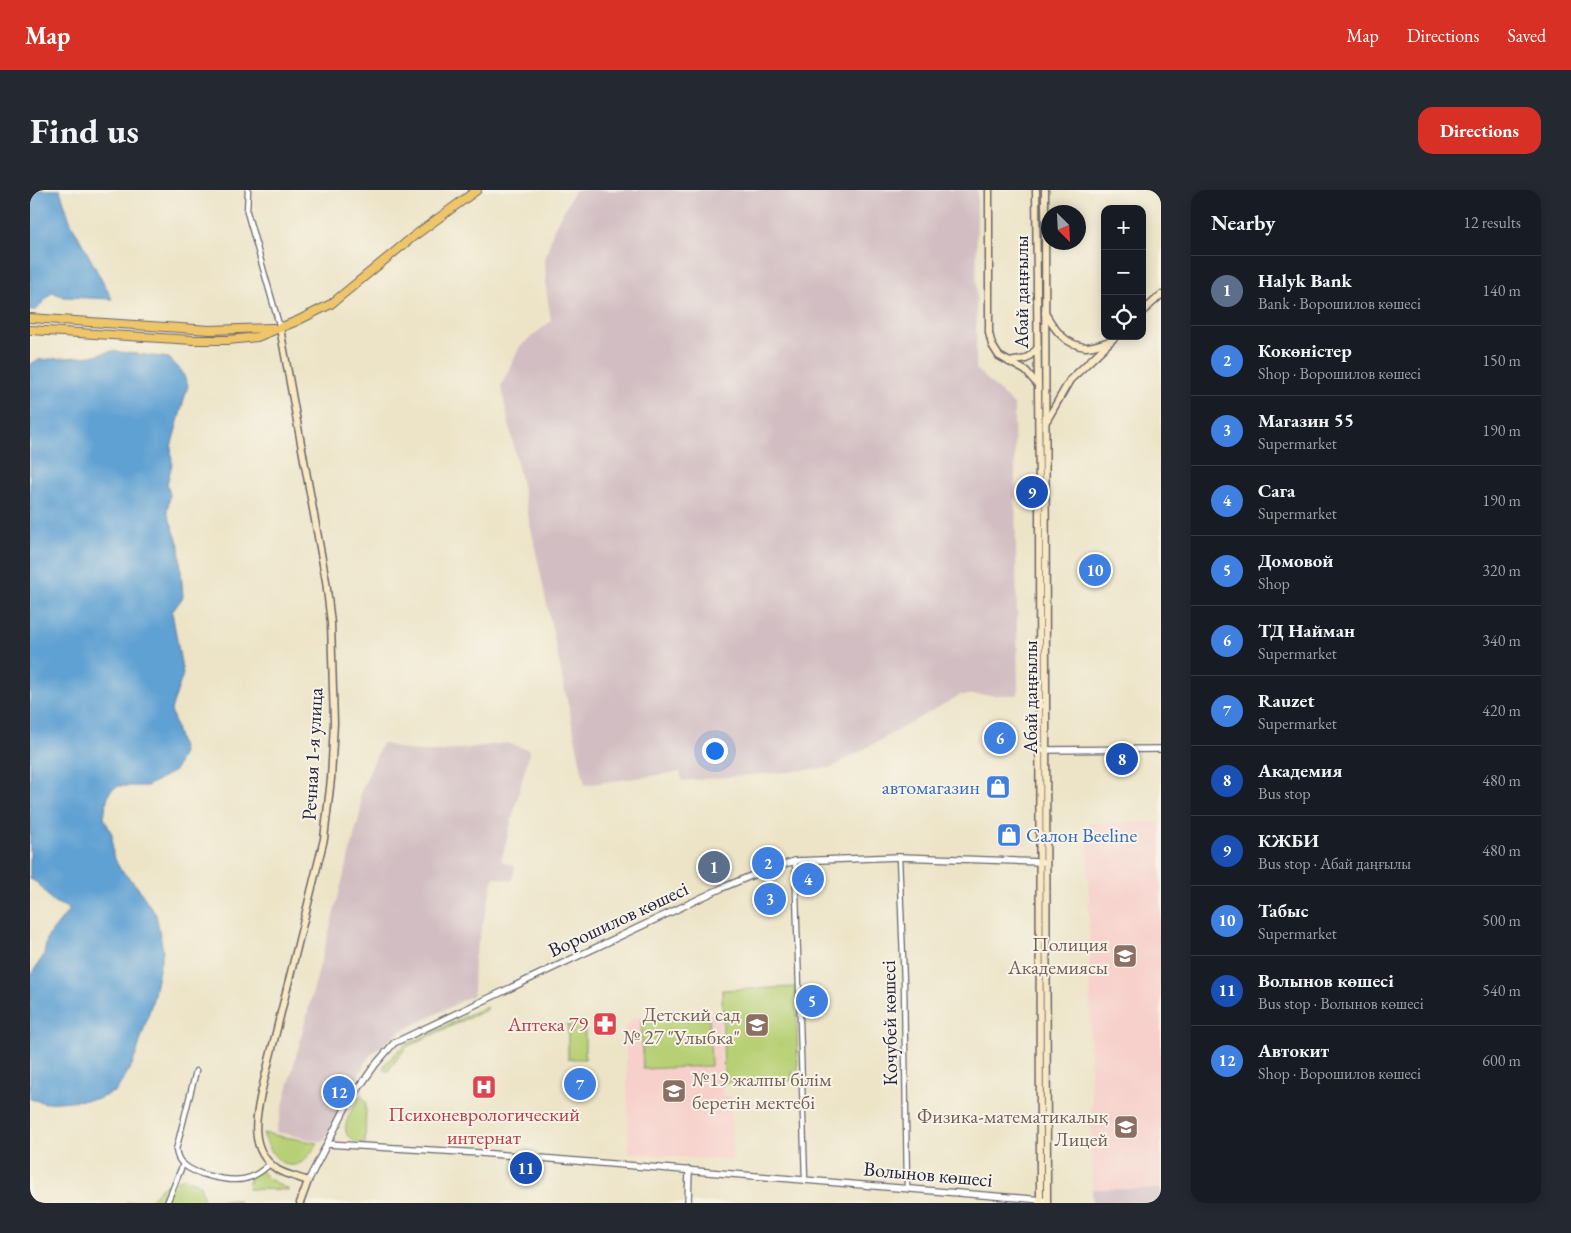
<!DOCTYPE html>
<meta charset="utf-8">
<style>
:root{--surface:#171b24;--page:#242831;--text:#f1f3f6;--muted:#9ea1a6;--line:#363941;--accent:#d93025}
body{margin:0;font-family:"EB Garamond",serif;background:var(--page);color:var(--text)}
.controls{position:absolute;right:15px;top:15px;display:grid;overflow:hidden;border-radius:10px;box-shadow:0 2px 12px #0003}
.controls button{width:45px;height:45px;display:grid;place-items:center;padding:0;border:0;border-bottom:1px solid var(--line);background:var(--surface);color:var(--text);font:25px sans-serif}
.compass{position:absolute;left:1011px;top:15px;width:45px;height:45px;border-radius:50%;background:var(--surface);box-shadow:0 2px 12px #0003;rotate:156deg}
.you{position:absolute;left:684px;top:560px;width:18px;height:18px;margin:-12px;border:4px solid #fff;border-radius:50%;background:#1a73e8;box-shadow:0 0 0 8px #1a73e833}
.badge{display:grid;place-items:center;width:32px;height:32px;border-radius:50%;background:var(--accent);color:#fff;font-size:16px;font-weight:700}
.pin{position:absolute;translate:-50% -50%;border:2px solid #fff;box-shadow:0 1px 5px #0006}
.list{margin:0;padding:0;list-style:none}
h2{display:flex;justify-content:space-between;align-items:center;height:65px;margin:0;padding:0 20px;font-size:21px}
h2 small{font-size:16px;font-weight:400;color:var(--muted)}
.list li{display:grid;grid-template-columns:32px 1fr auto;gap:15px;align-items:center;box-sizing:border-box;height:70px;padding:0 20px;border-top:1px solid var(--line)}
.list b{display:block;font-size:19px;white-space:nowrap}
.list p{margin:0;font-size:16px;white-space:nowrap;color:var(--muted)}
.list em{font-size:16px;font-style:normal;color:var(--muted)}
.icon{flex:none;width:28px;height:28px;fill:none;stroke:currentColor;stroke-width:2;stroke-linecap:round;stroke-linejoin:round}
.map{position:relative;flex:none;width:1131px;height:1013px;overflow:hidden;border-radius:15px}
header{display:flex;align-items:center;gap:30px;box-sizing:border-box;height:70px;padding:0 25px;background:var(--accent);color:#fff}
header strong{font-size:24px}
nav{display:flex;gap:28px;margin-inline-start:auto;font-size:18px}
.intro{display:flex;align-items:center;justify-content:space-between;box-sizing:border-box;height:120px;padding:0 30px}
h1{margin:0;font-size:35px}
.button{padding:12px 22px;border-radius:15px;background:var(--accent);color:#fff;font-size:18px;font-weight:700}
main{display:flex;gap:30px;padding:0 30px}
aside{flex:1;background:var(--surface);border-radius:15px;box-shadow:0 2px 12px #0003}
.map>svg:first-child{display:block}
</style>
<header>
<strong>Map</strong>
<nav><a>Map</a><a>Directions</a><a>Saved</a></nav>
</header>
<div class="intro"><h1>Find us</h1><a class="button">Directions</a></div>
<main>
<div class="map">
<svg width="1131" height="1013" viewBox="0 0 1131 1013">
<rect width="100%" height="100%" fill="#f7f3e8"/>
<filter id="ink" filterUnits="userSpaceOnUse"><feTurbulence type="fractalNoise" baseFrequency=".02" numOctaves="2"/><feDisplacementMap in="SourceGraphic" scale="10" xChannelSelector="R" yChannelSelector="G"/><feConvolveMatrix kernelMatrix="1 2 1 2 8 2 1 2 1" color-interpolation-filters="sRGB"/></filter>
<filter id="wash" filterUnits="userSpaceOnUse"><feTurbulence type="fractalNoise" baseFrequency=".0096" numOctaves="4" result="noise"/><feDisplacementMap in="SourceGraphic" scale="20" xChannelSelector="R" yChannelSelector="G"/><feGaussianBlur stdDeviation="1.12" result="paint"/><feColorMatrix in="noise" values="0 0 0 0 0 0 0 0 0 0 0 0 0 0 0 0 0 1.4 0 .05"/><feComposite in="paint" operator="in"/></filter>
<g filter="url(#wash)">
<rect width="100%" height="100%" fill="#ede4c7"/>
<!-- built -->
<g fill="#f7d0cb">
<polygon points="1131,632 1131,999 1062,999 1058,633"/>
<polygon points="985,640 995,640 995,655 972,655 972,647 985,647"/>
<polygon points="690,824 692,906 701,906 703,971 599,963 595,839 603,828"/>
</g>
<!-- industrial -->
<g fill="#d2bec2">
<polygon points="545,0 947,0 946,179 984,215 988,505 930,505 801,578 652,591 650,582 555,595 471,196 490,156 521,131 516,99 515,69 524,38"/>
<polygon points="352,553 376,560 405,562 477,553 500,560 471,671 485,676 482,691 464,687 444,770 443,805 366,844 339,866 293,952 246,942 331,620 330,604"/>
<rect x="1062" y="999" width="69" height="14"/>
</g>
<!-- green -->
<g fill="#b8d075" stroke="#6d7958">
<polygon points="766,797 768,880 763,881 763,890 694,892 692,800"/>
<polygon points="455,817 458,819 376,857 357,882 354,879 355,874 373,856"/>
<polygon points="679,828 681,876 613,879 611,830"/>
<rect x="538" y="835" width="17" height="34"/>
<path d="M331 905 336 912 335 954C301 948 320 924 331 905Z"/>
<path d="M233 943 288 953C283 959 279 967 272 972 252 985 238 958 233 943Z"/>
<polygon points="228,978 239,989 259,1000 218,999 221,983"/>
<polygon points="154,988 170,995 174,1011 208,1010 208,1013 96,1013 120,1010 133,996"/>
</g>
<!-- water -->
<g fill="#60a1d3" stroke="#416287">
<polygon points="0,0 30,0 40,31 82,109 34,107 22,102 6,120 0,120"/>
<path d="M83 161 139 168 151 180 158 195 141 257 142 274 137 294 140 305 137 322 149 355 153 407 142 422 153 484 141 520 153 562 145 581 117 596H88L80 601 76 613 74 628 82 644 83 665 90 679 106 695 126 725 133 760 123 809 106 865 101 877 86 901 68 909 16 913 0 909V786L14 765 17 748 39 720C34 715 30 715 24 712 15 705 12 693 0 689V174L8 170 61 166Z"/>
</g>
</g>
<g filter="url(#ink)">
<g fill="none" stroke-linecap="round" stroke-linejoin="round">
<defs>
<g id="minor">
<polyline points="218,0 217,22 250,138"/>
<polyline points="869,667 874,793 877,998"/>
<polyline points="765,671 775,990"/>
<path d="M166 881 146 960C147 965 148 970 153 974 165 985 198 992 214 989 225 987 233 980 241 973"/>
<polyline points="137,1013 153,974"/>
</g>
<g id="tertiary">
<polyline points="1012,560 1131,559"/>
<polyline points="297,954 450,963 1012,1010"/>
<polyline points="278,991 317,915 345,875 364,853 692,698 735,680 765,671 869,667 1012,672"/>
<polyline points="658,1013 659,980"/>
</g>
<g id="secondary">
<polyline points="959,0 959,143 962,155 969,166 996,181 1008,195"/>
<polyline points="1006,0 1009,297 1010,1013"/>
<polyline points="1015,0 1017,1013"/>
<polyline points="1112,122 1131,105"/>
<path d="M1015 123C1025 140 1035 155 1056 157 1063 157 1073 153 1080 151"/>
<path d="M250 138 296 391 301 433 304 533 301 589 294 649 233 895C226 924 217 960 248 980 257 985 268 987 278 991L270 1013"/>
<polyline points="979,172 996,169 1008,158"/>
<polyline points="1017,230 1040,190 1086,146"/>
</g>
<g id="trunk">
<polyline points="0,128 180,140 243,138"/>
<polyline points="0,140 163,150 198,150 227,147 267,131 301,114 384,46 447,0"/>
</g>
</defs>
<!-- minor casing -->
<use href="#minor" stroke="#69666c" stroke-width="7"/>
<!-- tertiary casing -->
<use href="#tertiary" stroke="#69666c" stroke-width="8"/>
<!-- secondary casing -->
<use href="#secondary" stroke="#69666c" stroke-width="9"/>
<!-- trunk casing -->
<use href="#trunk" stroke="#69666c" stroke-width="10"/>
<!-- minor -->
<use href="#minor" stroke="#fff" stroke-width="4.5"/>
<!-- tertiary -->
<use href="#tertiary" stroke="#fff" stroke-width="5.5"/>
<!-- secondary -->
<use href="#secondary" stroke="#f8e8c3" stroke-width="6"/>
<!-- trunk -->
<use href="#trunk" stroke="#eec569" stroke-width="8"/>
</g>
</g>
<!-- icons -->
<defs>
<symbol id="shop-square" viewBox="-11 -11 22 22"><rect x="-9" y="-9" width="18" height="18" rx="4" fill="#3f7fe0" stroke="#f7f3e8"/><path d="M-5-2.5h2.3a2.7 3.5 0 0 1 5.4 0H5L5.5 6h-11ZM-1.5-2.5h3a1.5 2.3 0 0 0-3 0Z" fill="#fff"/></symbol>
<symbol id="university-square" viewBox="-11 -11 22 22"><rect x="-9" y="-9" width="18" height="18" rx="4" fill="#8d6e63" stroke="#f7f3e8"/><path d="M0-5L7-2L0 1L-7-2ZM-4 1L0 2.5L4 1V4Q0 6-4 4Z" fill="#fff"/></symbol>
<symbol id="pharmacy-square" viewBox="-11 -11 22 22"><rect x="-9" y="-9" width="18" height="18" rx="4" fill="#e0444e" stroke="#f7f3e8"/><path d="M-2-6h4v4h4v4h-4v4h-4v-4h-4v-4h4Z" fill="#fff"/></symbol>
<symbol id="school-square" viewBox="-11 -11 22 22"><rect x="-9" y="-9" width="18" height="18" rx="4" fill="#8d6e63" stroke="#f7f3e8"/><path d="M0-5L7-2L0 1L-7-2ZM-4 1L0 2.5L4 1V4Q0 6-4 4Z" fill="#fff"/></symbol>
<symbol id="hospital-square" viewBox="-11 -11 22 22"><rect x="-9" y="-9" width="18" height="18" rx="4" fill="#e0444e" stroke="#f7f3e8"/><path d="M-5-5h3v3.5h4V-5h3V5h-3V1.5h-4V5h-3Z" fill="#fff"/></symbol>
</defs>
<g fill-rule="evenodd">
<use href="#shop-square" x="954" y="583" width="28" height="28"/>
<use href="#shop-square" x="965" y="631" width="28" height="28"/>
<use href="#university-square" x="1081" y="752" width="28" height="28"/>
<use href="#pharmacy-square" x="561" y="820" width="28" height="28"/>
<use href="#school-square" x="713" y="821" width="28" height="28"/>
<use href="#hospital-square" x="440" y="883" width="28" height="28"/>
<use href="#school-square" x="630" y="887" width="28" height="28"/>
<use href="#school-square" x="1082" y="923" width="28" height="28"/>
</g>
<g text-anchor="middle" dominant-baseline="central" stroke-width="4" stroke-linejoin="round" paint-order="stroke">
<!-- street labels -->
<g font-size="20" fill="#22223b" stroke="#f7f3e8">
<text transform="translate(991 102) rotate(-90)">Абай даңғылы</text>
<text transform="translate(1000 507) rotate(-90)">Абай даңғылы</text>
<text transform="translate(282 564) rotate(-87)">Речная 1-я улица</text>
<text transform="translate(588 729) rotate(-25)">Ворошилов көшесі</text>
<text transform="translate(859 833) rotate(-91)">Кочубей көшесі</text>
<text transform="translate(898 984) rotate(5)">Волынов көшесі</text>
</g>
<!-- shop labels -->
<g font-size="20" fill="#366cbe" stroke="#f7f3e8" text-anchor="end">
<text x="950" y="597">автомагазин</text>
<text x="996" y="645" text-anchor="start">Cалон Beeline</text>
</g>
<!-- education labels -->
<g font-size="20" fill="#785e54" stroke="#f7f3e8" text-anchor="end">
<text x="1078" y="754">Полиция<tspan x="1078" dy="23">Академиясы</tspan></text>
<text x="710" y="824">Детский сад<tspan x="710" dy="23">№ 27 "Улыбка"</tspan></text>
<text x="662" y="889" text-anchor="start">№19 жалпы білім<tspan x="662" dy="23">беретін мектебі</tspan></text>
<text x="1078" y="926">Физика-математикалық<tspan x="1078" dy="23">Лицей</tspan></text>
</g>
<!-- health labels -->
<g font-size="20" fill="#be3a42" stroke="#f7f3e8" text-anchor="end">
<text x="558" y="834">Аптека 79</text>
<text x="454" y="924" text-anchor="middle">Психоневрологический<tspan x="454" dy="23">интернат</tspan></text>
</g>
</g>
</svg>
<div class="controls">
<button>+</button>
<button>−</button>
<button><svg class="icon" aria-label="locate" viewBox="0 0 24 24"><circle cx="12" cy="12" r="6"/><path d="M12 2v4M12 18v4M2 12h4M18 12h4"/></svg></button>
</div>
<svg class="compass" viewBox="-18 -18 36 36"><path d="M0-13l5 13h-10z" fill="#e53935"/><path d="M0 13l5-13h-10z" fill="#9ea1a6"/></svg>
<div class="you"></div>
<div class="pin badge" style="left:684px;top:677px;background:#5c6f8a">1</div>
<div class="pin badge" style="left:738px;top:673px;background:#3f7fe0">2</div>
<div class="pin badge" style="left:740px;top:709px;background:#3f7fe0">3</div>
<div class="pin badge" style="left:778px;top:689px;background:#3f7fe0">4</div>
<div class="pin badge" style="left:782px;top:811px;background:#3f7fe0">5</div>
<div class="pin badge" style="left:970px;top:548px;background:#3f7fe0">6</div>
<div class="pin badge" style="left:550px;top:894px;background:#3f7fe0">7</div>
<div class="pin badge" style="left:1092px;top:569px;background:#1a4fb4">8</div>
<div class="pin badge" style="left:1002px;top:302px;background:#1a4fb4">9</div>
<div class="pin badge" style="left:1065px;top:380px;background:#3f7fe0">10</div>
<div class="pin badge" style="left:496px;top:978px;background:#1a4fb4">11</div>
<div class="pin badge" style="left:309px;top:902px;background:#3f7fe0">12</div>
</div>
<aside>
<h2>Nearby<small>12 results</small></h2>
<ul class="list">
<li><span class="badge" style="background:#5c6f8a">1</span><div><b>Halyk Bank</b><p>Bank · Ворошилов көшесі</p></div><em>140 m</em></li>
<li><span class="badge" style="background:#3f7fe0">2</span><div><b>Кокөністер</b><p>Shop · Ворошилов көшесі</p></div><em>150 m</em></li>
<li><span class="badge" style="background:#3f7fe0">3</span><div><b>Магазин 55</b><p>Supermarket</p></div><em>190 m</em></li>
<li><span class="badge" style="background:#3f7fe0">4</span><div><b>Сага</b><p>Supermarket</p></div><em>190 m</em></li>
<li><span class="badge" style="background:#3f7fe0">5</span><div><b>Домовой</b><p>Shop</p></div><em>320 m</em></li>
<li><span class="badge" style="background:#3f7fe0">6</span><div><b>ТД Найман</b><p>Supermarket</p></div><em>340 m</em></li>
<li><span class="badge" style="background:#3f7fe0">7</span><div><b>Rauzet</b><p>Supermarket</p></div><em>420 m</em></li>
<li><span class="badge" style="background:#1a4fb4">8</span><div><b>Академия</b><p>Bus stop</p></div><em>480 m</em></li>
<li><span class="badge" style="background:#1a4fb4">9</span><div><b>КЖБИ</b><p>Bus stop · Абай даңғылы</p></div><em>480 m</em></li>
<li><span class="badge" style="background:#3f7fe0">10</span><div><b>Табыс</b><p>Supermarket</p></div><em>500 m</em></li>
<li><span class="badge" style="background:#1a4fb4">11</span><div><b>Волынов көшесі</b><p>Bus stop · Волынов көшесі</p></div><em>540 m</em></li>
<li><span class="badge" style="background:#3f7fe0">12</span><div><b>Автокит</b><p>Shop · Ворошилов көшесі</p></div><em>600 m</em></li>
</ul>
</aside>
</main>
